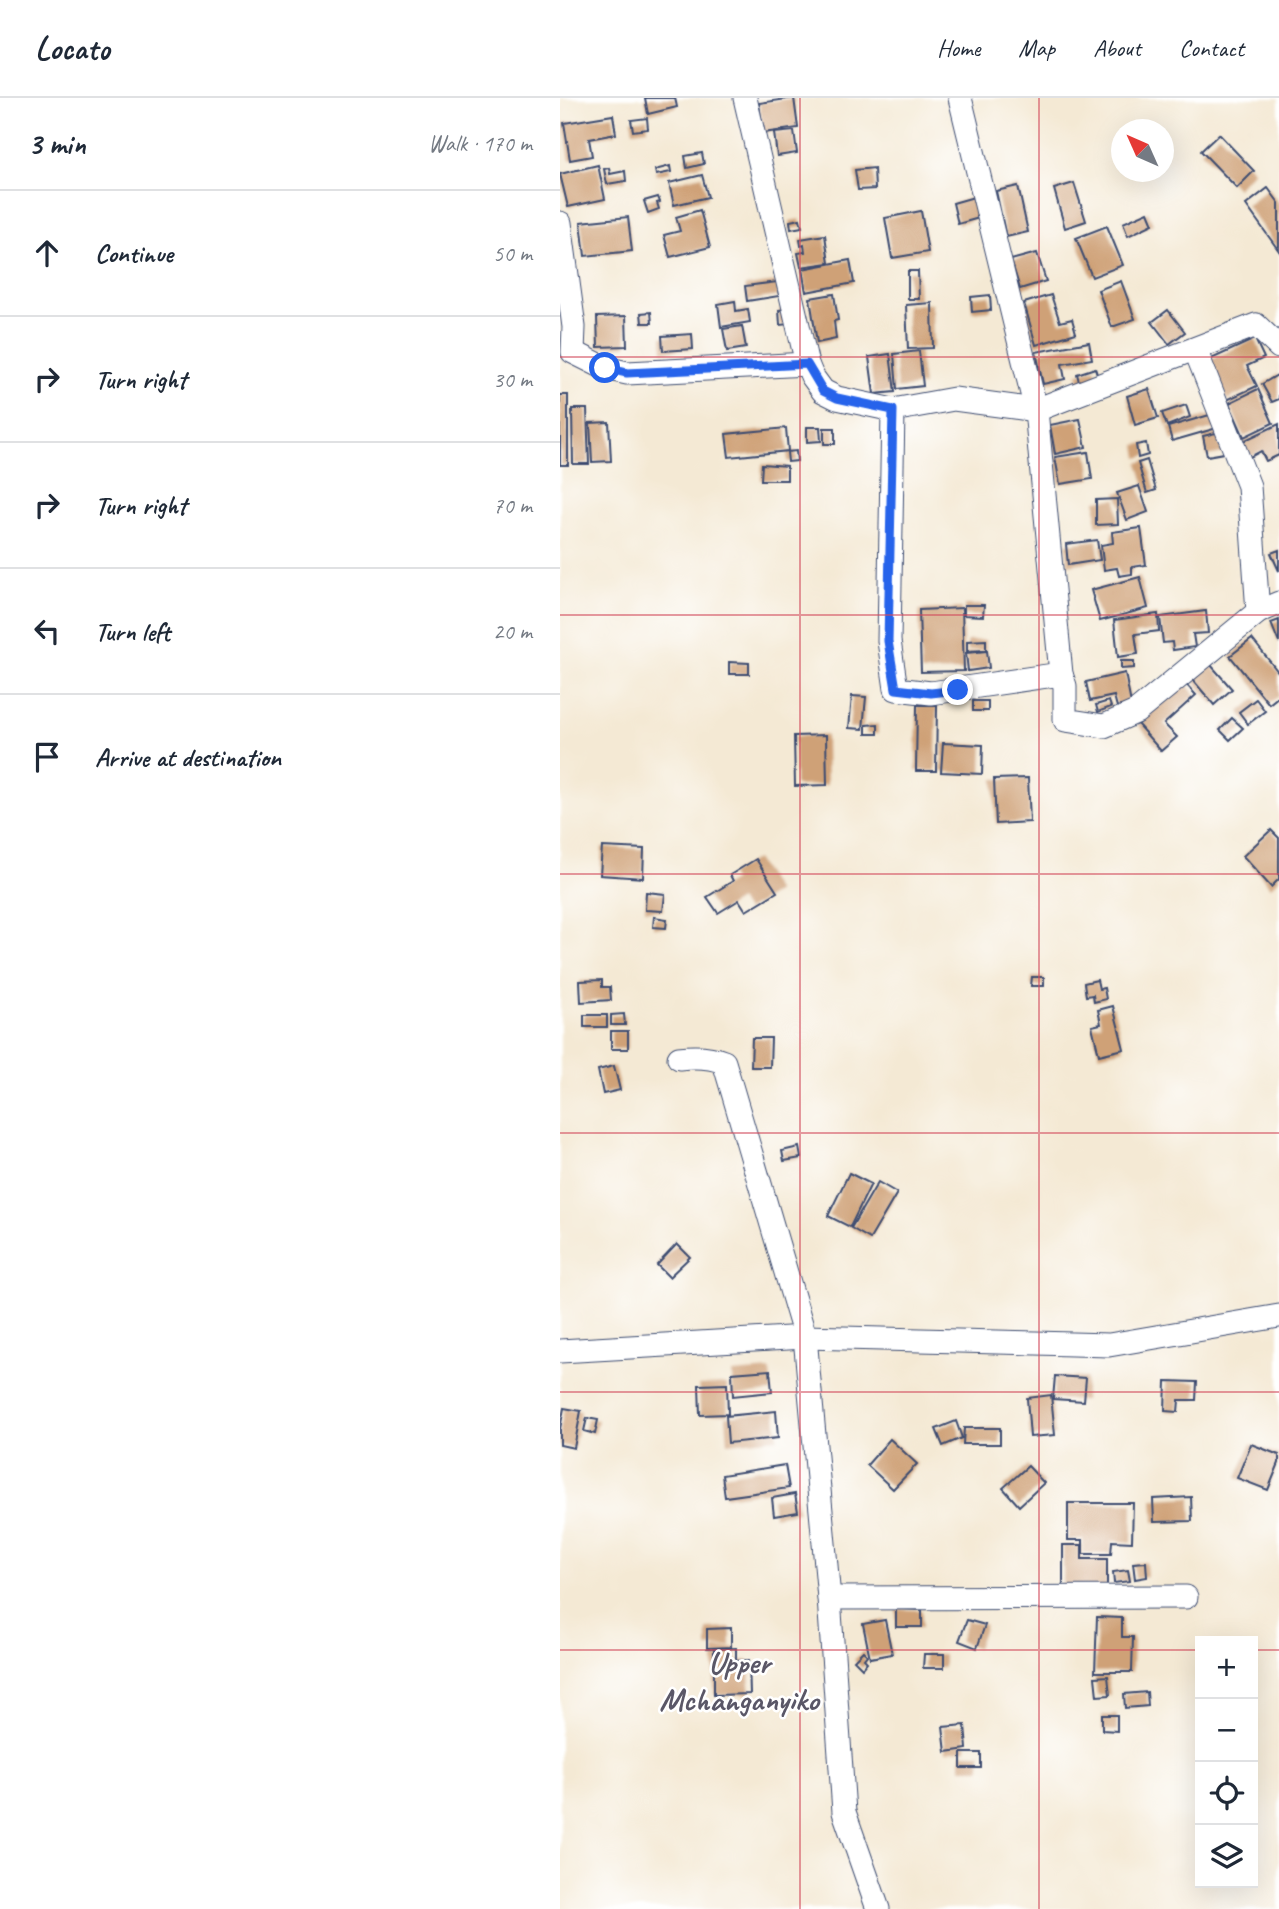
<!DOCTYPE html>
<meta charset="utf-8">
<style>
:root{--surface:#fff;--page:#f6f6f7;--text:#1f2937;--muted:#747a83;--line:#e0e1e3}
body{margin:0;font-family:Caveat,sans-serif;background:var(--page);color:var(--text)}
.controls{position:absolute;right:21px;bottom:21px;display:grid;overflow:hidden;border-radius:0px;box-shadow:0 7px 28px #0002}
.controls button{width:63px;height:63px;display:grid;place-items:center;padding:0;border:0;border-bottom:2px solid var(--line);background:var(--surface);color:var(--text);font:35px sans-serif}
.compass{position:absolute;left:551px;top:21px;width:63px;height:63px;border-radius:50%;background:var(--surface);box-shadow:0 7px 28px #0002;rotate:315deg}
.stop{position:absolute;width:21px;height:21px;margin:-16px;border:5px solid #2563eb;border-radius:50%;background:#fff}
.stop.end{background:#2563eb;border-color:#fff;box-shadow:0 2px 7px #0008}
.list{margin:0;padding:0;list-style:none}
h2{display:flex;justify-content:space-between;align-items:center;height:91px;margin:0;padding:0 28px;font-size:30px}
h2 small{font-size:23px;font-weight:400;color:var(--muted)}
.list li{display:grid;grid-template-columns:46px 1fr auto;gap:21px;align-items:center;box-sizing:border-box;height:126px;padding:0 28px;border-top:2px solid var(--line)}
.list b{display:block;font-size:26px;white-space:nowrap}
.list em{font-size:23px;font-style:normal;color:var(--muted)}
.icon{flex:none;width:38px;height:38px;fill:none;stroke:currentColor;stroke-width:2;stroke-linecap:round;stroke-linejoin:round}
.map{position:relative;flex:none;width:719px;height:1811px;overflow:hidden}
header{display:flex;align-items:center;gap:42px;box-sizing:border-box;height:98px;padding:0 35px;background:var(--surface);border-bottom:2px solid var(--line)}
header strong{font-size:33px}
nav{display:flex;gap:38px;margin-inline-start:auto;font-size:24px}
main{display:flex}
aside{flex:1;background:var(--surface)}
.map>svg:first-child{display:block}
</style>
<header>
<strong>Locato</strong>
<nav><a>Home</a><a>Map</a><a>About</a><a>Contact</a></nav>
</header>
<main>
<aside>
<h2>3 min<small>Walk · 170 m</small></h2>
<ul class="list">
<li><svg class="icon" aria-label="ahead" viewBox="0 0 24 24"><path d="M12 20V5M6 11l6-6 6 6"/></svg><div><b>Continue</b></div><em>50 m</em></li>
<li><svg class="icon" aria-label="right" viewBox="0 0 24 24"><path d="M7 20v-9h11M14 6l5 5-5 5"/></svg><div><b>Turn right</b></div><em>30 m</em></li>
<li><svg class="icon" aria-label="right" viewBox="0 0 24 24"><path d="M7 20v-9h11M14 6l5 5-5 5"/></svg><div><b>Turn right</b></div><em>70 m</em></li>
<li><svg class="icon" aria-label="left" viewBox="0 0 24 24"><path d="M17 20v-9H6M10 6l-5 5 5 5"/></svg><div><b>Turn left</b></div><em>20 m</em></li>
<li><svg class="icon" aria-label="arrive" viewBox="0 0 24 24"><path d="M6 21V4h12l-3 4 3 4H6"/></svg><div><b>Arrive at destination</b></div></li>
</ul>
</aside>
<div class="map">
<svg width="719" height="1811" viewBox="0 0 719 1811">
<rect width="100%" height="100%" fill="#fff"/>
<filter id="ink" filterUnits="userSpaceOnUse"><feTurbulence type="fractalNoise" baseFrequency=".0143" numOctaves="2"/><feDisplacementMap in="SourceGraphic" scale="14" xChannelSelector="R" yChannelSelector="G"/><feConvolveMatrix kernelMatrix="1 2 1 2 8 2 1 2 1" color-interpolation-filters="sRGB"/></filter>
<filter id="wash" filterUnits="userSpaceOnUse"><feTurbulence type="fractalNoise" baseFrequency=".00686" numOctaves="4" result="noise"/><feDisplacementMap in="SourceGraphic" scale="28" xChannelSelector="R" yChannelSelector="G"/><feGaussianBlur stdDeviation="1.57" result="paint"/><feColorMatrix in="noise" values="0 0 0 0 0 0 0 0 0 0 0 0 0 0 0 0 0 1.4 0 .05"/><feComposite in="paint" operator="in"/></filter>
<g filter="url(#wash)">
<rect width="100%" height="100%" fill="#f4e9d4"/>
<g id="blocks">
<!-- building -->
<g fill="#cfa177">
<polygon points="85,0 115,0 117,9 88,16"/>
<polygon points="234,0 238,30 203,35 199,5"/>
<polygon points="53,17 56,36 29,41 32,58 10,62 4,25"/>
<polygon points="87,20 88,31 73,33 71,22"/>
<polygon points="234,33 237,55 217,58 214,35"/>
<polygon points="659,36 694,73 677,90 641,53"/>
<polygon points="142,55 144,66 127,70 125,58"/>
<polygon points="38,67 45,101 8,109 0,76"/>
<polygon points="110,68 111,74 96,77 95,72"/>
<polygon points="49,70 50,76 65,73 66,83 47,86 44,71"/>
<polygon points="314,70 315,91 298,92 295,72"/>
<polygon points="142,77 148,99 114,107 109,85"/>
<polygon points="514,85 526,123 505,130 494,91"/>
<polygon points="458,88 468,134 446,139 436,93"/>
<polygon points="708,90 719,105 719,153 686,107"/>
<polygon points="98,99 100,104 97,105 99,111 88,115 84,103"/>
<polygon points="414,99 419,120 398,126 393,105"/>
<polygon points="140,112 150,149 110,159 104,137 120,133 116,119"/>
<polygon points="361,113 368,154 332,160 325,120"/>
<polygon points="588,114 593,126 568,138 563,125"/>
<polygon points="68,119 72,153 25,158 21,124"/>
<polygon points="240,121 242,129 231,131 230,123"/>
<polygon points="547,128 563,167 532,179 516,140"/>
<polygon points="265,137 269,165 241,169 238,155 245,154 244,147 241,148 240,141"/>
<polygon points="477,155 486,183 460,191 451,162"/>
<polygon points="290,162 294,185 246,194 242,171"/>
<polygon points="348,173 358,173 359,201 348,201"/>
<polygon points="561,183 575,221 552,229 538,192"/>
<polygon points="217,184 219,198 187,203 185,188"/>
<polygon points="274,196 278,222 274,223 276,241 257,245 250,200"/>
<polygon points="430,197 431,212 412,214 411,199"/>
<polygon points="491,197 500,224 512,221 516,235 476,247 464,205"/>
<polygon points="175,203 176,213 188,211 190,224 161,229 158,206"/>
<polygon points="372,205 373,250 348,251 346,207"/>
<polygon points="228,211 229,226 220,227 219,212"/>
<polygon points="608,212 625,234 609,246 592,224"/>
<polygon points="91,214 92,225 82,225 81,215"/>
<polygon points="66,218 67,248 38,249 37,219"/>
<polygon points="182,228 186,250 167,253 163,231"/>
<polygon points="132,236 133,251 103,253 102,238"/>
<polygon points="695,241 704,260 687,268 697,288 667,302 649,262"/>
<polygon points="529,244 532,261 502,266 505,281 483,286 476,254"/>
<polygon points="359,253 363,288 337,291 334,256"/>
<polygon points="330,256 335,294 314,296 309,259"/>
<polygon points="535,270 540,285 521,291 517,276"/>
<polygon points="719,276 719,301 712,304 702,286"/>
<polygon points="589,291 598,320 575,327 567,298"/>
<polygon points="698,291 713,325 684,339 669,305"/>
<rect x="0" y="297" width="8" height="70"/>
<polygon points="626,307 630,319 607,328 602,315"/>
<polygon points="12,311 27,311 29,366 13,366"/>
<polygon points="653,316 657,330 612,343 608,329"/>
<polygon points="520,321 526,349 495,356 490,327"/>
<polygon points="49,324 51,363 32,364 30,325"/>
<polygon points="719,326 719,357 706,363 701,353 688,360 681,344"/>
<polygon points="247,329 260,329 261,343 247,344"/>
<polygon points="226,330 228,353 169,359 166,336"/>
<rect x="264" y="330" width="11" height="16"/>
<polygon points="660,334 664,355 647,358 643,338"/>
<polygon points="586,345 588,357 578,360 576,347"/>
<polygon points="236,353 237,363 228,364 227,354"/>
<polygon points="528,354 532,381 500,386 495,359"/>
<polygon points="587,362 596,392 587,395 578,365"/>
<polygon points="202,366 227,368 227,382 201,382"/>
<polygon points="579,388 588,414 567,422 557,395"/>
<polygon points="557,401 558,426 536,427 536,402"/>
<polygon points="581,430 586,467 572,469 572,476 559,478 557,470 544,472 541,447 553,445 552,434"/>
<polygon points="537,442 540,462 508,467 506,446"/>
<polygon points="719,452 719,473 711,455"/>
<polygon points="580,479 588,510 540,523 531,492"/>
<polygon points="404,507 424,507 423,518 404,517"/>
<polygon points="402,510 404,573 361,574 359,512"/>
<polygon points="646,513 648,535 633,536 635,549 613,552 612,544 603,545 600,519"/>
<polygon points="598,516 599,533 575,536 578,556 558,559 554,522"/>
<polygon points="719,522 719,545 711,525"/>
<polygon points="692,541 719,575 719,598 709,606 670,558"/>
<polygon points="426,542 426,552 407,553 407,543"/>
<polygon points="427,553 429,570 408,573 406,555"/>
<polygon points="561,563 574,563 574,570 561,571"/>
<polygon points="169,564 189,565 189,576 169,576"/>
<polygon points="650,566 672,591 654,607 633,582"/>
<polygon points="565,575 571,606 557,609 554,598 530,603 526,584"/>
<polygon points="624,584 636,597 604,626 617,639 601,653 578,627"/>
<polygon points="292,598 306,599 303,631 289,630"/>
<polygon points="696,601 705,613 688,626 679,614"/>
<rect x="413" y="603" width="15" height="10"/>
<polygon points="549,603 551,609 538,614 536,607"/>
<polygon points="357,607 377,607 376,673 356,673"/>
<polygon points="672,620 683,630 670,642 660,632"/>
<polygon points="318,626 318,636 306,636 306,627"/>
<polygon points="266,637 267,687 235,688 234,638"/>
<polygon points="383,645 423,647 422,676 381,674"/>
<polygon points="468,680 470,724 436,726 434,681"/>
<polygon points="711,732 719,740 719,781 711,789 683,758"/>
<polygon points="42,749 84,751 83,780 40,777"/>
<polygon points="196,761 217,794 186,813 179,802 158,815 147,799 173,783 170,777"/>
<polygon points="86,794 105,796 103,813 85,812"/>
<polygon points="94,819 107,821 106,830 93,829"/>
<polygon points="472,879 484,879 484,888 471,888"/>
<polygon points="42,882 42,889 50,889 51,902 21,904 20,883"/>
<polygon points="537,882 539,891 544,890 546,901 534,904 533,897 526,898 524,885"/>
<polygon points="553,908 564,951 539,957 532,928 541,926 538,912"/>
<polygon points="64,916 65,927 51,927 51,917"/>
<rect x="24" y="917" width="23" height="12"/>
<rect x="51" y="933" width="17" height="18"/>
<polygon points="192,940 211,940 210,969 191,969"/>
<polygon points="54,968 60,992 43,996 38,972"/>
<polygon points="239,1049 241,1060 224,1063 222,1053"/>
<polygon points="289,1075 311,1086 290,1129 268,1118"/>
<polygon points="318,1084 337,1095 310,1141 291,1130"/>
<polygon points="117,1146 130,1159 109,1179 97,1167"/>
<polygon points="210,1272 212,1294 173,1298 172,1275"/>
<polygon points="495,1278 526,1280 524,1303 493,1301"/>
<polygon points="606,1283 637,1284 636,1302 619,1302 618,1314 605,1313"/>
<polygon points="167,1286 168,1316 140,1317 139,1287"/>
<polygon points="491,1297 495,1337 470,1339 467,1300"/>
<polygon points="4,1310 21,1313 14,1350 0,1347 0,1331"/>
<polygon points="216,1313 218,1340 168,1345 166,1318"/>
<polygon points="27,1320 38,1322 35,1336 24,1333"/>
<polygon points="396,1323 402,1340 383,1348 376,1331"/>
<polygon points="404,1330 440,1330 440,1346 403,1346"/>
<polygon points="330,1341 357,1366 333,1391 307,1367"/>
<polygon points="691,1346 719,1357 719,1365 708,1392 677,1380"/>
<polygon points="225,1367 229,1390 165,1399 162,1377"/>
<polygon points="468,1368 484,1385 459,1408 443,1390"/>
<polygon points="235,1396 238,1414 214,1418 212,1400"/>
<polygon points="631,1399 632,1423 594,1424 593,1401"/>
<polygon points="508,1405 573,1405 572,1444 552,1443 551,1456 523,1456 523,1442 508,1442"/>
<polygon points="503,1447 522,1447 522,1461 547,1461 547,1493 503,1493"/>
<polygon points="586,1464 587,1479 575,1481 573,1465"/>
<polygon points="568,1472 570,1483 554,1485 553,1474"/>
<polygon points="336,1511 362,1512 362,1529 336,1529"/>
<polygon points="537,1519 562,1520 562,1539 573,1539 572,1574 535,1574"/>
<polygon points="325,1522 332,1556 310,1560 303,1526"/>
<polygon points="407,1522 425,1527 417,1550 399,1543"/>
<polygon points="171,1530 171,1549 147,1550 147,1531"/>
<polygon points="176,1550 176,1563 189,1562 190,1596 154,1597 154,1551"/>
<polygon points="303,1553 307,1557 304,1561 307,1564 302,1570 294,1562"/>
<polygon points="364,1556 384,1556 384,1570 363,1570"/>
<polygon points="548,1578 550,1597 537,1598 535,1579"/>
<polygon points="587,1594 588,1608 565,1610 564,1596"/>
<polygon points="542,1617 557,1617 557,1633 542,1632"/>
<polygon points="405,1627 407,1651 386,1654 383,1629"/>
<rect x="401" y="1655" width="20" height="15"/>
</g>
</g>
</g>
<g filter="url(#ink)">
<use href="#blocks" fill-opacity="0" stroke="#3c4b70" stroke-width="2"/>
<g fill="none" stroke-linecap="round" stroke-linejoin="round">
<defs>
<g id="street">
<polyline points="185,0 247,266 252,278 263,293 277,300 333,312 394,301 476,312 501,576 505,588 505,622 544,628 576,614 698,514 719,505"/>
<polyline points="400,0 476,312 696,227 719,249"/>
<polyline points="0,125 14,229 13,254 45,270 67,275 247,266"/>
<polyline points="635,251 689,388 698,514"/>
<polyline points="333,312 329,543 336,591 371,595 501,576"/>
<path d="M119 960C135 958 149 958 164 964L245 1239 269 1500 284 1714 318 1811"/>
<polyline points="0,1253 245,1239 549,1247 719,1218"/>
<polyline points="269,1500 626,1499"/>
</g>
</defs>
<!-- street casing -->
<use href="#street" stroke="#3c4b70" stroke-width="25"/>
<!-- street -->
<use href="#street" stroke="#fff" stroke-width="23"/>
</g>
</g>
<g fill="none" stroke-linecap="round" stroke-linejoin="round" filter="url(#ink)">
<!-- route -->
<polyline stroke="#2563eb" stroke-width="9" points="45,270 67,275 247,266 263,293 277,300 333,312 328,543 336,591 371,595 398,592"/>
</g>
<!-- grid -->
<path fill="none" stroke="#d1495b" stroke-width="2" stroke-opacity="0.55" d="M240 0V1811M479 0V1811M0 259H719M0 517H719M0 776H719M0 1035H719M0 1294H719M0 1552H640M693 1552H719"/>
<g text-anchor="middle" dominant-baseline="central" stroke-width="5" stroke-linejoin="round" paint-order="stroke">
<!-- quarter labels -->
<g font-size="32" font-weight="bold" fill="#5a5767" stroke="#fff">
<text x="179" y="1564">Upper<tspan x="179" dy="37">Mchanganyiko</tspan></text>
</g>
</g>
</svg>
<div class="controls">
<button>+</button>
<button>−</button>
<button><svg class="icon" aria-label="locate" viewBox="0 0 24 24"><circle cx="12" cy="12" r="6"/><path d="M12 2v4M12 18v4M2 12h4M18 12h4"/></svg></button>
<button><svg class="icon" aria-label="layers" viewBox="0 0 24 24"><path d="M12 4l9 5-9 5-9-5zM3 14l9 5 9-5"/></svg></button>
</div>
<svg class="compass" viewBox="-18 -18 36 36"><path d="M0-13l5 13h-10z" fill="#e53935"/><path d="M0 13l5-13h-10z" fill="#747a83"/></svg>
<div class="stop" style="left:45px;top:270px"></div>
<div class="stop end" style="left:398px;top:592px"></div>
</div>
</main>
